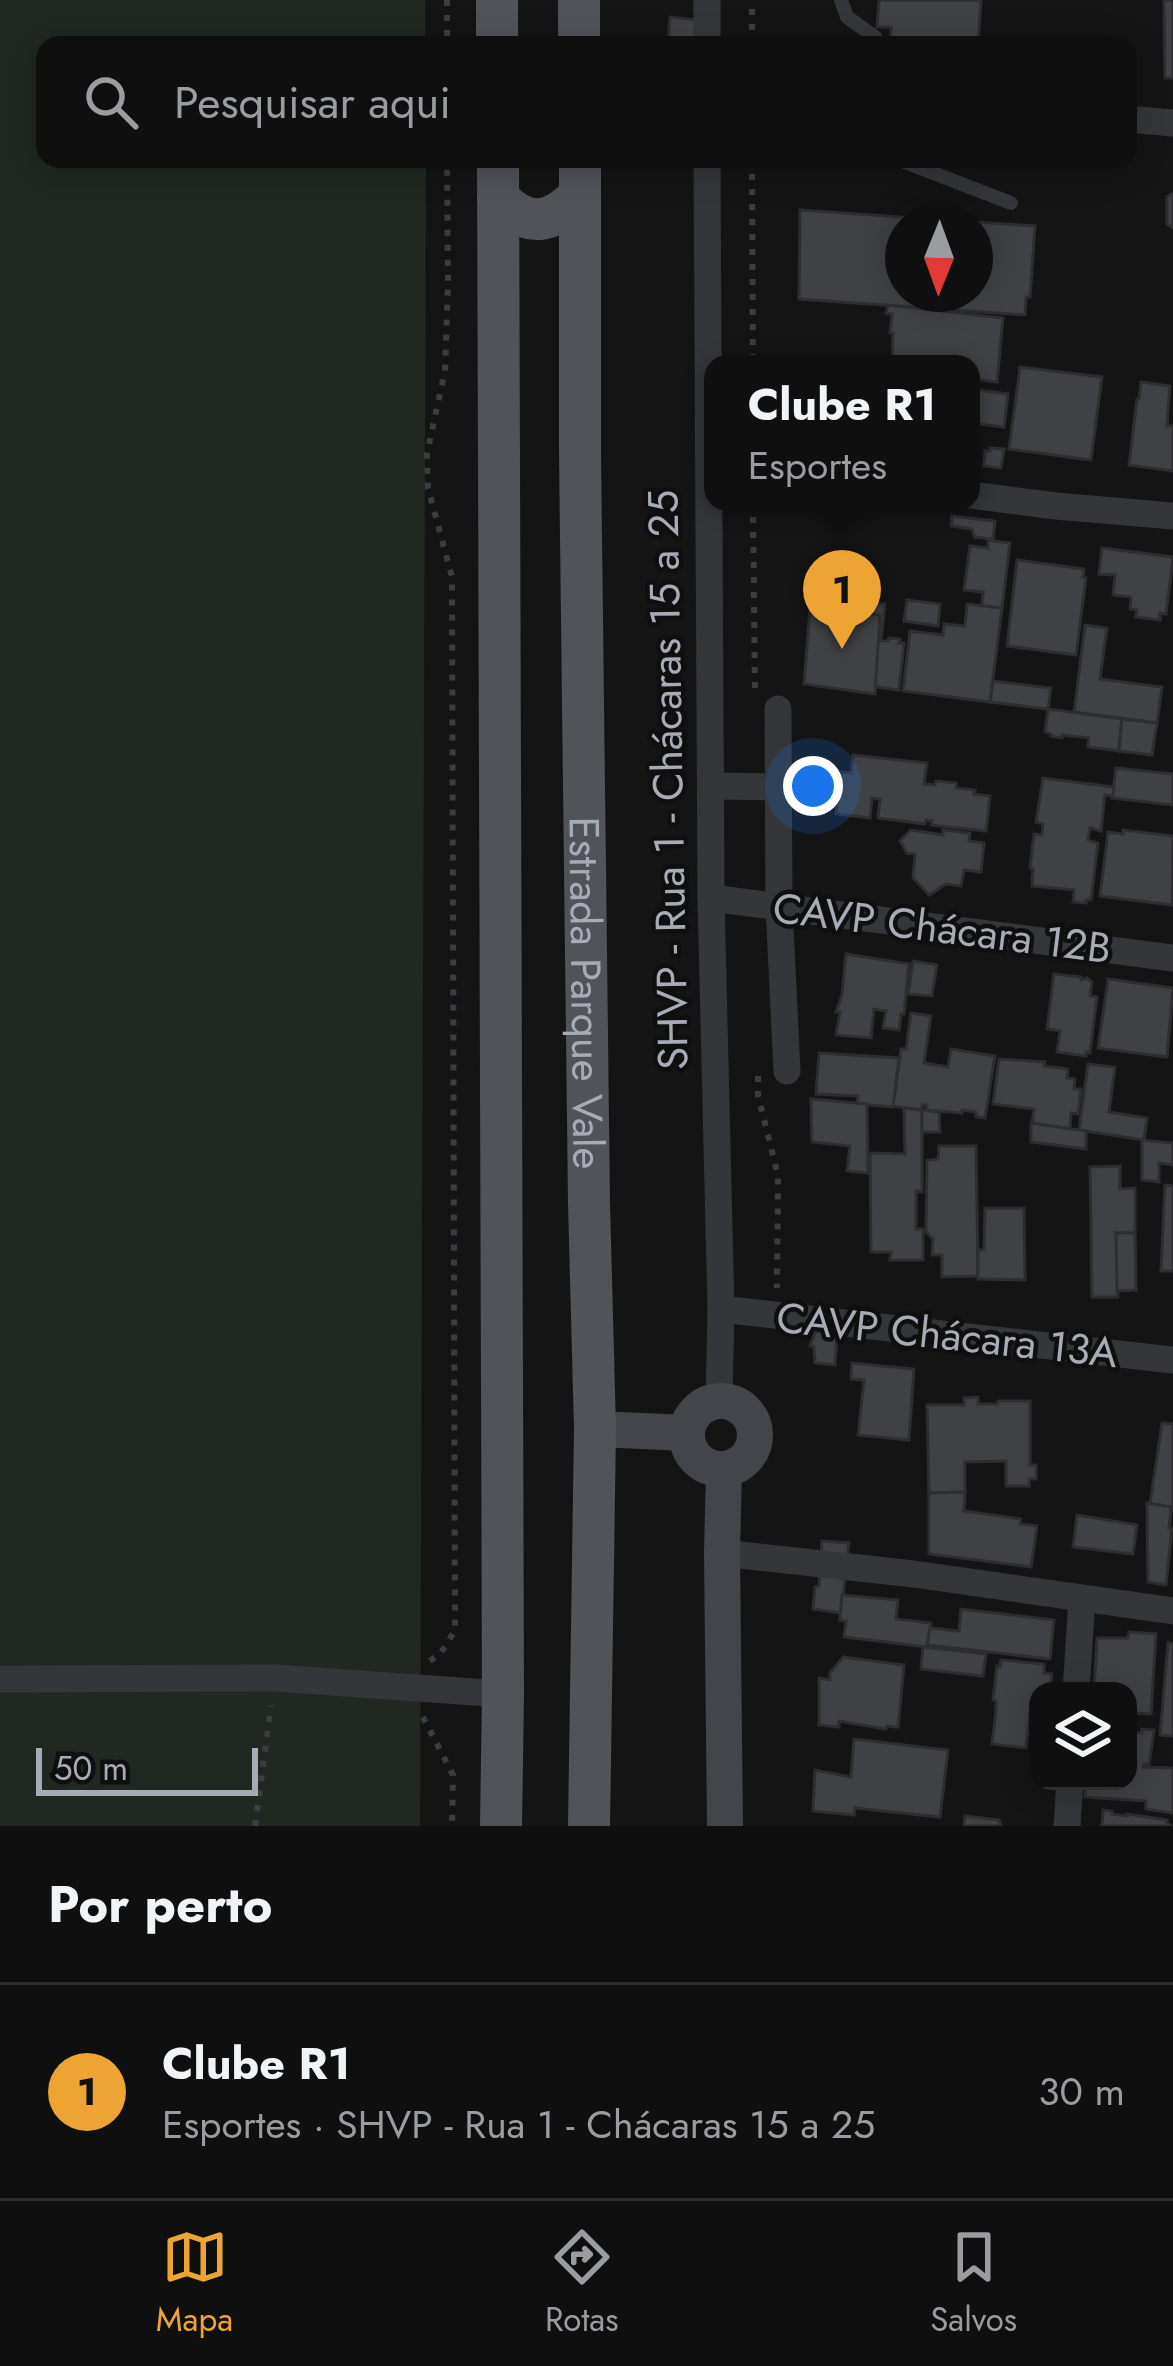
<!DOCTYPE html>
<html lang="pt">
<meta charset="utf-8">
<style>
:root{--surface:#0f0f10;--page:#1d1d1e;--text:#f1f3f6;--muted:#9b9c9f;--line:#2f2f30;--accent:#eea433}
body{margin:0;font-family:Jost,sans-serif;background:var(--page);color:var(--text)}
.controls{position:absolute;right:36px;bottom:36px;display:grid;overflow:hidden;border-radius:24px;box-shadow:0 6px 30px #0003}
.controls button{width:108px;height:108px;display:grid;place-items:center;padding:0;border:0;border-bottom:3px solid var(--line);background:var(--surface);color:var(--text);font:60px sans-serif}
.compass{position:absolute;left:885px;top:204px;width:108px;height:108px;border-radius:50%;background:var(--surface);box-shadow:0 6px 30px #0003;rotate:181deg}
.scale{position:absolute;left:36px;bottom:30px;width:222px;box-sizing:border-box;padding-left:12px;border:6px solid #a6abb6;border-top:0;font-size:33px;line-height:42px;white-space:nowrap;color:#a6abb6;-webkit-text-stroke:9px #0f0f10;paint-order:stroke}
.you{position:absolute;left:813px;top:786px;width:42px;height:42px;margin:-30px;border:9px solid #fff;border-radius:50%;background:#1a73e8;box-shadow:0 0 0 18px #1a73e833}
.badge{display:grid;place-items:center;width:78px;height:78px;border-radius:50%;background:var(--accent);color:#111;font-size:39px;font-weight:700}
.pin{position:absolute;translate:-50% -99px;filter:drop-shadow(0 3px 6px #0008)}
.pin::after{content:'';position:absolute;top:63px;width:42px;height:36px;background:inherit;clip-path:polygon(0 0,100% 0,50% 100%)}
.popup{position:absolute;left:704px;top:355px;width:276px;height:156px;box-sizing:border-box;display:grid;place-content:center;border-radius:24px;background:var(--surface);filter:drop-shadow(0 3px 9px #0005);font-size:39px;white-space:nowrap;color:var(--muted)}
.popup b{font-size:45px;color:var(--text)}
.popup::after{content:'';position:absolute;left:50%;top:100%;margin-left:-24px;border:24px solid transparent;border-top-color:var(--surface)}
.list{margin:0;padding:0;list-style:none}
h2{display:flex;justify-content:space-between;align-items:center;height:156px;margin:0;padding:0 48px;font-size:51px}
h2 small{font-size:39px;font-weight:400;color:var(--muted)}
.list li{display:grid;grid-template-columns:78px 1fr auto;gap:36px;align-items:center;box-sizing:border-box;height:216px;padding:0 48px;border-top:3px solid var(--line)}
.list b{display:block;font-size:45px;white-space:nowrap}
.list p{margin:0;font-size:39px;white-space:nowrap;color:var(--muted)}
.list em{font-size:39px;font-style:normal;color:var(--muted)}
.icon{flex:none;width:66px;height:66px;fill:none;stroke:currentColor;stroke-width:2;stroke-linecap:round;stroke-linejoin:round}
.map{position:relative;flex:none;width:1173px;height:1826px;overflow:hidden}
.search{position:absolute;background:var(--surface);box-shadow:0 6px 30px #0003;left:36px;right:36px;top:36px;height:132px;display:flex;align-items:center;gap:30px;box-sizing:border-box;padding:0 42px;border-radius:24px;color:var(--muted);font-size:45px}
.sheet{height:372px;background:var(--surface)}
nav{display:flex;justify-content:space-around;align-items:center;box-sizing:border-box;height:168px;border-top:3px solid var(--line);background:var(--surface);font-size:33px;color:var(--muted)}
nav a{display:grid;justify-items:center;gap:6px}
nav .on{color:var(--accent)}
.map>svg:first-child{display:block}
</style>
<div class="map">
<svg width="1173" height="1826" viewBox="0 0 1173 1826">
<rect width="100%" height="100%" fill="#141415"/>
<!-- green -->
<polygon fill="#202821" points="0,0 425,0 425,45 45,45 45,159 426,159 420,1826 0,1826"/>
<!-- building -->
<g fill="#404145" stroke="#2e2e31" stroke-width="3">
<polygon points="879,0 981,0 978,45 890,45 891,27 877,27"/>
<polygon points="1164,0 1173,0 1173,78 1165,78"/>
<polygon points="670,17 706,21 704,45 668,44"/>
<polygon points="1171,194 1173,194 1173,228 1167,224 1167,197"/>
<polygon points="800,210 972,222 903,222 903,294 975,294 975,222 1035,226 1030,297 1026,297 1025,315 799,299"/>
<polygon points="888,305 1003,318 997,382 971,379 971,364 892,364 893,333 890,333 892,314 886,313"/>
<polygon points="1020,367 1102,377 1091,460 1009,449"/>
<polygon points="1141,382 1170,386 1167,426 1173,426 1173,471 1129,465 1137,399 1139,399"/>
<polygon points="971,389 1008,394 1004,427 971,423"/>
<polygon points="990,448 1004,449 1001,468 984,466 985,451 990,451"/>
<polygon points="952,516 995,521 993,539 975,537 972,529 951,526"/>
<polygon points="988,540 1010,543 1002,608 982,606 983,592 964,590 970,546 988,548"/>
<polygon points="1102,548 1173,557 1166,614 1160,613 1160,620 1136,617 1137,610 1130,609 1131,597 1113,595 1115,575 1099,574"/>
<polygon points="1017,560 1084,569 1083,577 1086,578 1076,655 1007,646"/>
<polygon points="812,595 885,604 881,641 888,641 889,638 900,639 899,643 904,643 899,690 805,677"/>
<polygon points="907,600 940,604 938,626 904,621"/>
<polygon points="967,604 1002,608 990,702 903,691 910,631 943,635 944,624 965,626"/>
<polygon points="810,608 880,615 875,694 804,684"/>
<polygon points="1085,625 1107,628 1100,679 1162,687 1157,723 1074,712"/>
<polygon points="993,681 1051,688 1048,709 990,702"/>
<polygon points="1048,709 1122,719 1119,751 1088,747 1089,738 1062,735 1062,738 1051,736 1051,734 1045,732"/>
<polygon points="1122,719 1157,723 1152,755 1119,751"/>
<polygon points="853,755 927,763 924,784 935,785 936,781 956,783 956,788 975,790 974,794 990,796 986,831 931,825 932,821 926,820 925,824 878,818 880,799 872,798 870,818 836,814 841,772 851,773"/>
<polygon points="1116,768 1173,774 1173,805 1112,798"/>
<polygon points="1043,778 1114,787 1113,796 1105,795 1101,831 1090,828 1088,840 1098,843 1091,900 1086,900 1086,903 1073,902 1074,890 1032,886 1033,869 1030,868 1034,834 1042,835 1043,824 1036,822"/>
<polygon points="911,830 943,835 943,830 970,833 969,841 984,843 981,872 964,870 961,886 946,884 929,895 913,878 915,854 907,853 900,841"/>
<polygon points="1123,830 1173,836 1172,905 1100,896 1108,832 1123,834"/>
<polygon points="846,954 909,964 904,1014 901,1014 899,1030 883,1028 886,1011 874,1009 871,1038 836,1035 840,1012 836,1012 842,995"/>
<polygon points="913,961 937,965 932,996 908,994"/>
<polygon points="1054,974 1081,977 1081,980 1087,978 1092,982 1090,996 1097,997 1090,1053 1086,1052 1086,1056 1057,1052 1060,1031 1047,1029"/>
<polygon points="1108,979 1173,988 1167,1057 1098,1048"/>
<polygon points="911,1013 931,1016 924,1063 948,1067 951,1049 995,1056 985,1118 976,1117 976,1112 962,1110 962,1113 926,1110 927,1105 922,1105 921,1110 893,1106 901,1049 906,1049"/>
<polygon points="819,1053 899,1058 893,1107 857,1104 858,1096 816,1094"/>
<polygon points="999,1059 1045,1062 1044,1066 1068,1069 1067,1078 1075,1079 1074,1089 1081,1089 1078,1114 1071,1113 1070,1129 1032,1123 1034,1109 993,1104"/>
<polygon points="1088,1064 1115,1067 1109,1112 1147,1118 1144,1140 1079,1130"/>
<polygon points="811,1099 867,1104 868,1173 847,1171 850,1146 812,1142"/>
<polygon points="904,1108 922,1110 922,1192 916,1191 916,1229 923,1229 923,1260 890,1260 891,1252 871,1252 870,1153 905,1154"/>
<polygon points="922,1110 939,1112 940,1132 922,1132"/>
<polygon points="1031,1123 1086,1131 1086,1149 1031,1142"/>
<polygon points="1142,1140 1173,1143 1173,1165 1159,1163 1159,1182 1142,1180"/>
<polygon points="939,1146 976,1146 978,1276 942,1277 942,1255 932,1255 933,1239 926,1232 927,1160 938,1159"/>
<polygon points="1120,1166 1120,1189 1135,1188 1135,1233 1116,1233 1118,1297 1092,1297 1090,1167"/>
<polygon points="1165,1185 1173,1186 1173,1271 1161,1271"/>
<polygon points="985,1208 1024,1208 1025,1280 978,1279 978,1250 984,1250"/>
<polygon points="1116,1233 1135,1233 1136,1290 1117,1291"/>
<polygon points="821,1329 837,1332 835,1365 815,1363 814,1347 810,1346 815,1333"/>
<polygon points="852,1363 914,1369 909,1440 858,1435 864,1380 851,1379"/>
<polygon points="978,1397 978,1404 997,1404 998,1401 1030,1401 1030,1465 1036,1465 1036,1479 1029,1479 1029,1486 1006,1486 1006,1461 965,1462 965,1492 929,1493 927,1405 964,1405 964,1398"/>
<polygon points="1162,1423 1173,1424 1173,1510 1171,1507 1150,1504"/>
<polygon points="965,1492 964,1511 1021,1519 1020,1524 1037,1526 1031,1567 929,1554 929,1493"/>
<polygon points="1147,1503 1171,1507 1169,1528 1172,1528 1166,1585 1148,1582"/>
<polygon points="1077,1515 1137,1525 1133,1554 1073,1547"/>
<polygon points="822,1541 849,1543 841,1613 813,1609 815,1587 819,1586"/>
<polygon points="842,1595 898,1600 896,1619 931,1623 927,1647 844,1637 846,1621 840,1620"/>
<polygon points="961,1609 1054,1620 1050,1659 927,1645 930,1628 959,1631"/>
<polygon points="1129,1632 1156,1634 1151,1714 1128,1713 1128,1691 1094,1691 1097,1638 1128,1638"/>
<polygon points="1168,1643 1173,1644 1173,1736 1160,1735"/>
<polygon points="923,1647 986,1654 983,1676 921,1669"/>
<polygon points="843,1657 904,1665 898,1727 887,1726 886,1729 839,1721 839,1727 819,1725 819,1678 830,1680 830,1673"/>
<polygon points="1001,1660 1044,1664 1044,1673 1052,1674 1050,1691 1038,1691 1038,1715 1030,1714 1026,1748 992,1744 996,1711 996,1701 993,1700 997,1666 1000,1667"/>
<polygon points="1142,1729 1154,1730 1149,1764 1144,1764 1143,1767 1173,1768 1173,1813 1146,1809 1146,1801 1085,1797 1086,1781 1128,1781 1128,1732 1142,1733"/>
<polygon points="854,1739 948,1750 940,1817 855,1808 854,1815 813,1811 815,1770 851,1777"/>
<polygon points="1103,1810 1112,1811 1112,1814 1127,1816 1127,1814 1167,1820 1167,1823 1171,1826 1102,1826"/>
<polygon points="965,1816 999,1820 1001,1826 964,1826"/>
</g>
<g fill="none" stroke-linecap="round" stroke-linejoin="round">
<!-- path -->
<g stroke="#3b3d41" stroke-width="6" stroke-dasharray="6 9" stroke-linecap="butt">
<polyline points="447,0 447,45"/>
<polyline points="752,45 752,0"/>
<polyline points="752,159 753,364"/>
<polyline points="753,502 755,696"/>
<polyline points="758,1076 758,1095 778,1176 777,1288"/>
<polyline points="430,1661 441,1653 455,1630 452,577 428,488 427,453 445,371 448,284 447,159"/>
<polyline points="423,1717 453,1775 452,1826"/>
<polyline points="255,1826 271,1706"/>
</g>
<!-- lane -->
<g stroke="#35363a" stroke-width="14">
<polyline points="841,0 847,17 875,37"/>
<polyline points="897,159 1011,203"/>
</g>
<!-- street -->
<g stroke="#35363a" stroke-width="27">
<polyline points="707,45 707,0"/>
<polyline points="1128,119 1173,123"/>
<polyline points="707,159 711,898 721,1309 719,1401"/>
<polyline points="971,495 1056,506 1173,516"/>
<polyline points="778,709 779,906 787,1071"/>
<polyline points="711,786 780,787"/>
<polyline points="711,898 1173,958"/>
<polyline points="721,1309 1173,1360"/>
<polyline points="722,1553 914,1574 1173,1611"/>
<polyline points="0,1679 275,1678 503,1694"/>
<polyline points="1076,1691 1082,1598"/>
<polyline points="1067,1826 1070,1781"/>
</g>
<!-- secondary -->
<g stroke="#43454a" stroke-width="36">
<circle cx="721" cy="1435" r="34"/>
<polyline points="595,1429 687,1433"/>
<polyline points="724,1469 722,1553 725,1826"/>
</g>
<!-- primary -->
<g stroke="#515359" stroke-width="42">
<polyline points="497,0 497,45"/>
<polyline points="579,0 579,45"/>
<polyline points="498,159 503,1694 501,1826"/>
<path id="s1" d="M580 159V452L589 1203 595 1429 589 1826"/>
<path d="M498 198C528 229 552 224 580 195"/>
</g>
</g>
<g text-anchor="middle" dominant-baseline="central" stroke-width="9" stroke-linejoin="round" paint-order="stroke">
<!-- street labels -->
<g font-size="42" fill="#a6abb6" stroke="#0f0f10">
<text transform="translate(668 780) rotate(-91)">SHVP - Rua 1 - Chácaras 15 a 25</text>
<text transform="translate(942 928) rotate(7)">CAVP Chácara 12B</text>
<text stroke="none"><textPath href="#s1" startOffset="834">Estrada Parque Vale</textPath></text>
<text transform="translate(947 1335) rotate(6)">CAVP Chácara 13A</text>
</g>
</g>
</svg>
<div class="controls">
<button><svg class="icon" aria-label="layers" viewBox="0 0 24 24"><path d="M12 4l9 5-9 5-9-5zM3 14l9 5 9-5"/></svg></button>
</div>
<svg class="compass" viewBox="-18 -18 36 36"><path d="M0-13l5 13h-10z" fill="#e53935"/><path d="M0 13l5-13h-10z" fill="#9b9c9f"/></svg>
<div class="scale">50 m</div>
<div class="you"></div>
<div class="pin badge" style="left:842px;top:649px">1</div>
<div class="popup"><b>Clube R1</b>Esportes</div>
<div class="search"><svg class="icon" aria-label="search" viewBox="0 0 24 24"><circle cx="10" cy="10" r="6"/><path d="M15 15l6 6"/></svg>Pesquisar aqui</div>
</div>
<section class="sheet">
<h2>Por perto<small></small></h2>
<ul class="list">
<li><span class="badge">1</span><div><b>Clube R1</b><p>Esportes · SHVP - Rua 1 - Chácaras 15 a 25</p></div><em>30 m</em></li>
</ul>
</section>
<nav>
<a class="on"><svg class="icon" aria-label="map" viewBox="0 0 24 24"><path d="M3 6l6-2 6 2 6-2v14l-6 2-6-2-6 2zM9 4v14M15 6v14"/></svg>Mapa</a>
<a><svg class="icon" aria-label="directions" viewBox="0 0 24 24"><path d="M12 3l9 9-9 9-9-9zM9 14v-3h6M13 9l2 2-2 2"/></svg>Rotas</a>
<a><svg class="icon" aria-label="saved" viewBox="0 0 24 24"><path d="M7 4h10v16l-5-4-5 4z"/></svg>Salvos</a>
</nav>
